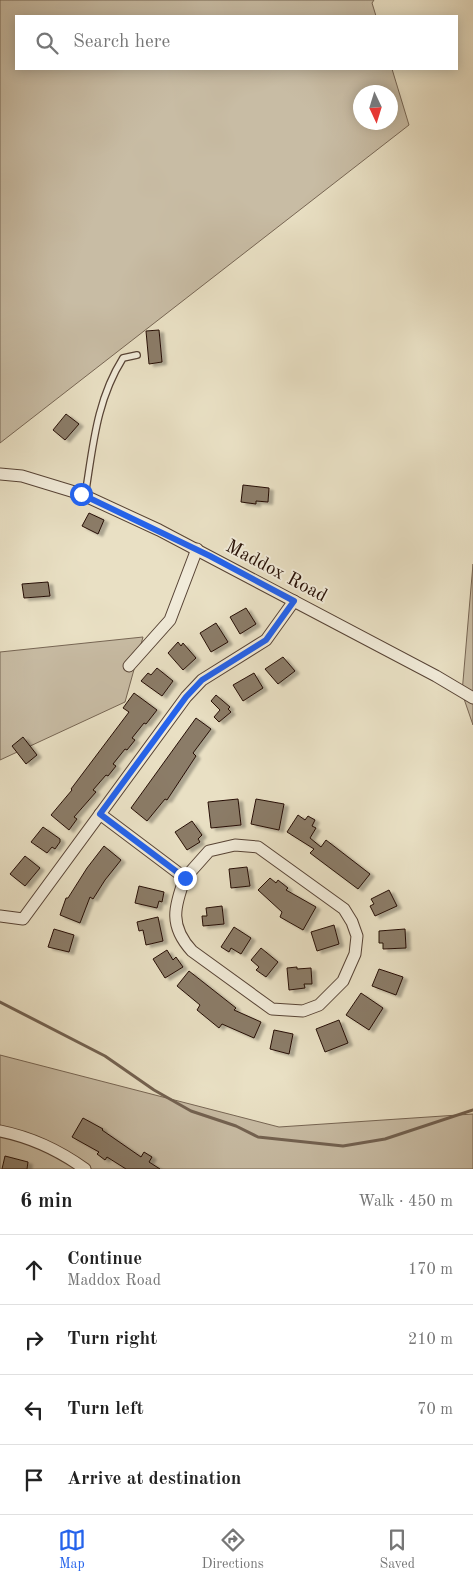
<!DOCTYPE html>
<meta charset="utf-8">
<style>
:root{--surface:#fff;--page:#f6f6f6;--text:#222;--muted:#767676;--line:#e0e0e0;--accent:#2563eb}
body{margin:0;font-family:"Old Standard TT",serif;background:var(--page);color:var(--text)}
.compass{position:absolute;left:353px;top:85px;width:45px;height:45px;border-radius:50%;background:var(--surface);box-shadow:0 2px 12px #0003;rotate:176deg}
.stop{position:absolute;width:15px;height:15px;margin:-11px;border:4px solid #2563eb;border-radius:50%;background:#fff}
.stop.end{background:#2563eb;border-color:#fff;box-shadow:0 1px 5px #0008}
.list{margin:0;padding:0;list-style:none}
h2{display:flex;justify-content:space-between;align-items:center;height:65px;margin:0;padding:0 20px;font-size:21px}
h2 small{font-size:16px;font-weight:400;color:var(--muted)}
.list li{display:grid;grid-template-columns:32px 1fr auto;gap:15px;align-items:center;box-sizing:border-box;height:70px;padding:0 20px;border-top:1px solid var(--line)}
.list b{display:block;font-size:19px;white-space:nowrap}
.list p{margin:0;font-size:16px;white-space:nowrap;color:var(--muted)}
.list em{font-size:16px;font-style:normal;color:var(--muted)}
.icon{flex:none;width:28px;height:28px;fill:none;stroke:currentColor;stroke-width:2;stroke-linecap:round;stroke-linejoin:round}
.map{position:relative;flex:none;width:473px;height:1169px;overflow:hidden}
.search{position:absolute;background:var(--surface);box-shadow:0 2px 12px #0003;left:15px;right:15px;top:15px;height:55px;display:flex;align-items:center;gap:12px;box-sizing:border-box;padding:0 18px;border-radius:0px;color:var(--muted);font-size:19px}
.sheet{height:345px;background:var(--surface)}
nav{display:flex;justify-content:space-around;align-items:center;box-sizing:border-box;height:70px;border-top:1px solid var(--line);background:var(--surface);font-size:14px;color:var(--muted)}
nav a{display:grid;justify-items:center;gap:2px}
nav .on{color:var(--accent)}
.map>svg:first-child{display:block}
</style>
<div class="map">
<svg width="473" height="1169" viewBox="0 0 473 1169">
<defs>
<filter id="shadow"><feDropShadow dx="4.5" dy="2.5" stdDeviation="1" flood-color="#0004"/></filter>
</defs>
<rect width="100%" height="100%" fill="#e9e0c4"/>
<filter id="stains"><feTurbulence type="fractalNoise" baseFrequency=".004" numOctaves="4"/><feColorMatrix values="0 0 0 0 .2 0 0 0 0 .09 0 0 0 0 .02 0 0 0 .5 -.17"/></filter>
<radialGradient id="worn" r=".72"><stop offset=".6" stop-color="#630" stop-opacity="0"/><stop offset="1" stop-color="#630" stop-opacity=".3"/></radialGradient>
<!-- green -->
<g fill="#c8bca4" stroke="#776654" fill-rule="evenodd">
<path d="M0 0H374L372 3 376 16H16V69H392L409 125 0 443ZM390 92V122H360V92Z"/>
<polygon points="473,564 473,725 462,693"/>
<polygon points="143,637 125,702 0,760 0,652"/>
<polygon points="0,1055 279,1127 473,1114 473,1169 0,1169"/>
</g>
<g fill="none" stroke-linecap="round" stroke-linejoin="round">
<!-- stream -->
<polyline stroke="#736251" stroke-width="3" points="0,1002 105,1056 154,1090 191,1111 236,1126 258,1137 343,1146 385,1139 473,1110"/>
</g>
<!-- building -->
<g fill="#8b7c68" stroke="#260f05" filter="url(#shadow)">
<polygon points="159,330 162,362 149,364 146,331"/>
<polygon points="66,414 79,424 65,440 53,430"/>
<polygon points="243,485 269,488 268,502 256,501 256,504 241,502"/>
<polygon points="89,513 104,520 98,534 82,526"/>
<polygon points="48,582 50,596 24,598 22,584"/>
<polygon points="246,608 256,624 240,634 230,617"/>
<polygon points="216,623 228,642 211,652 200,633"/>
<polygon points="178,642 181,646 183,643 196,658 183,670 168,653"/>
<polygon points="283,657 295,671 278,684 265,669"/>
<polygon points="157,668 173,681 162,696 141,681 148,673 151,675"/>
<polygon points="254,673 263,688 243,701 233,685"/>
<polygon points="134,693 157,710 146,724 144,723 132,738 135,740 127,750 125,749 113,764 116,766 108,776 106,775 93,790 96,792 74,817 77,819 69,830 51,815 72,790 71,789 129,712 123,708"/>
<polygon points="216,695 230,707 228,709 231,712 219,722 214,717 220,710 211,701"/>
<polygon points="196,718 211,729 193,753 196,756 167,800 165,799 147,821 131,808"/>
<polygon points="23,737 37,755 26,764 12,746"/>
<polygon points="238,799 241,825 211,828 208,802"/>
<polygon points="256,799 284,804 279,830 251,824"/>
<polygon points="298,815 305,820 308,816 315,820 312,826 316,828 310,838 321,847 326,840 370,874 358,889 310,853 314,849 287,832"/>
<polygon points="192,821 202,835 198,839 200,842 187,850 175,832"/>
<polygon points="43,827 60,839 60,842 55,849 52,847 47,853 31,842"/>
<polygon points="104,846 121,860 105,880 93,899 90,897 80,923 60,915 66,898 68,898 87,868"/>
<polygon points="25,856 40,868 25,886 10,874"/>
<polygon points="247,867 250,886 231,888 229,869"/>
<polygon points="270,878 276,883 278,880 288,888 286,890 316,907 303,930 280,917 282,912 258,890"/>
<polygon points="139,886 164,892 162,902 159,901 157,908 135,903"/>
<polygon points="389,890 397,906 375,916 370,906 374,904 371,899"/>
<polygon points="222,906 224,924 203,926 202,916 207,916 206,908"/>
<polygon points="158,917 163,941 146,945 143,930 139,931 137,922"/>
<polygon points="334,925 339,944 317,951 311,932"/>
<polygon points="234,927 251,938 241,954 231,948 229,952 221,947"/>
<polygon points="54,929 74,935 69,952 48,947"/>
<polygon points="405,929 406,948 383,949 383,943 379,943 379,931"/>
<polygon points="261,948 278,962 266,977 256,970 259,967 251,960"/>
<polygon points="167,950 173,960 176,957 183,967 165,978 153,959"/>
<polygon points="297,967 297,969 311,968 312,984 304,984 305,988 289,990 287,968"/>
<polygon points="379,969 403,977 396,995 372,986"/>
<polygon points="189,971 236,1008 234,1010 261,1022 254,1038 222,1024 219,1028 197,1010 200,1005 177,986"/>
<polygon points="361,993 383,1008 369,1030 346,1015"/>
<polygon points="339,1020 348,1043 325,1052 316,1029"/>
<polygon points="274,1030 293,1034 289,1054 270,1049"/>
<polygon points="83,1118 103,1129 102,1130 141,1157 144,1152 152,1157 149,1162 160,1169 126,1169 107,1157 105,1160 97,1154 99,1152 72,1137"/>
<polygon points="5,1156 28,1162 27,1169 2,1169"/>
</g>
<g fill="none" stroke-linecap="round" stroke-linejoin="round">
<defs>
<path id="service" d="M85 496C93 447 96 401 123 358L137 355"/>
<g id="minor">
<polyline points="0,474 22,476 81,494 159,530 436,676 473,698"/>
<polyline points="129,666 170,620 197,549"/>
<path d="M100 814 185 878C174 907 169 926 192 951L272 1009 303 1011 319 1005 343 981 355 954 357 936 352 922 344 909 258 847 235 845 209 851 185 878"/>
<polyline points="0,916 23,919 186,697 202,680 266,640 294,601"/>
<path d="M0 1131C30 1137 60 1151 85 1169"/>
</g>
</defs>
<!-- service casing -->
<use href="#service" stroke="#574335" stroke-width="8"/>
<!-- minor casing -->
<use href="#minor" stroke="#574335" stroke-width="13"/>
<!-- service -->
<use href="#service" stroke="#f1ebd9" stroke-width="5.5"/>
<!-- minor -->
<use href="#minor" stroke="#f1ebd9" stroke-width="11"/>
</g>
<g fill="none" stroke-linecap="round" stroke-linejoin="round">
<!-- route -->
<polyline stroke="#2563eb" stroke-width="6" points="81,494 210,556 294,601 266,640 202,680 186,697 100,814 185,878"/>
</g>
<g text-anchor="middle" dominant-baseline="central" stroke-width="4" stroke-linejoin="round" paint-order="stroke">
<!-- street labels -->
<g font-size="19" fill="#260f05" stroke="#f1ebd9">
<text transform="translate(276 572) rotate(28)">Maddox Road</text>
</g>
</g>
<rect width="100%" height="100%" filter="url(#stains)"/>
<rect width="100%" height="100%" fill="url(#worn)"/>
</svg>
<svg class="compass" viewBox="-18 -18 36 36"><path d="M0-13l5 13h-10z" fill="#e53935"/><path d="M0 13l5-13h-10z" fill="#767676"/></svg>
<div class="stop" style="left:81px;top:494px"></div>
<div class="stop end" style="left:185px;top:878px"></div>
<div class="search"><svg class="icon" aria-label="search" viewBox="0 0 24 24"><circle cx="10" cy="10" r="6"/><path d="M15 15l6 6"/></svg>Search here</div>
</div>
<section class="sheet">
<h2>6 min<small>Walk · 450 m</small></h2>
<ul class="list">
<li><svg class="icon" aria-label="ahead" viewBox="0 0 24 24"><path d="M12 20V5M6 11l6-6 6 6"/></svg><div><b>Continue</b><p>Maddox Road</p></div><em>170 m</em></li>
<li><svg class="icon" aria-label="right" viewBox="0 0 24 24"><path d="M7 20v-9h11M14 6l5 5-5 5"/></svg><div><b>Turn right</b></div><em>210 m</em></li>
<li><svg class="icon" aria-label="left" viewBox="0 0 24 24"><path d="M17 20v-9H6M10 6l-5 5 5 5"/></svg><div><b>Turn left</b></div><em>70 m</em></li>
<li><svg class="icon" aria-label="arrive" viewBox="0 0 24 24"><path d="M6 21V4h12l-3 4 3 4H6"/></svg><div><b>Arrive at destination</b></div></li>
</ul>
</section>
<nav>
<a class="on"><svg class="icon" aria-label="map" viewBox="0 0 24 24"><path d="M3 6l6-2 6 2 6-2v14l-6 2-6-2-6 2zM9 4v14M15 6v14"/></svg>Map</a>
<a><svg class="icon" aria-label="directions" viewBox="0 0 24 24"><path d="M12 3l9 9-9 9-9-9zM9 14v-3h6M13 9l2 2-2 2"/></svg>Directions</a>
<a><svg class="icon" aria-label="saved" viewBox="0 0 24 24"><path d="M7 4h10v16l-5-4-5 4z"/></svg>Saved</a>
</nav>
